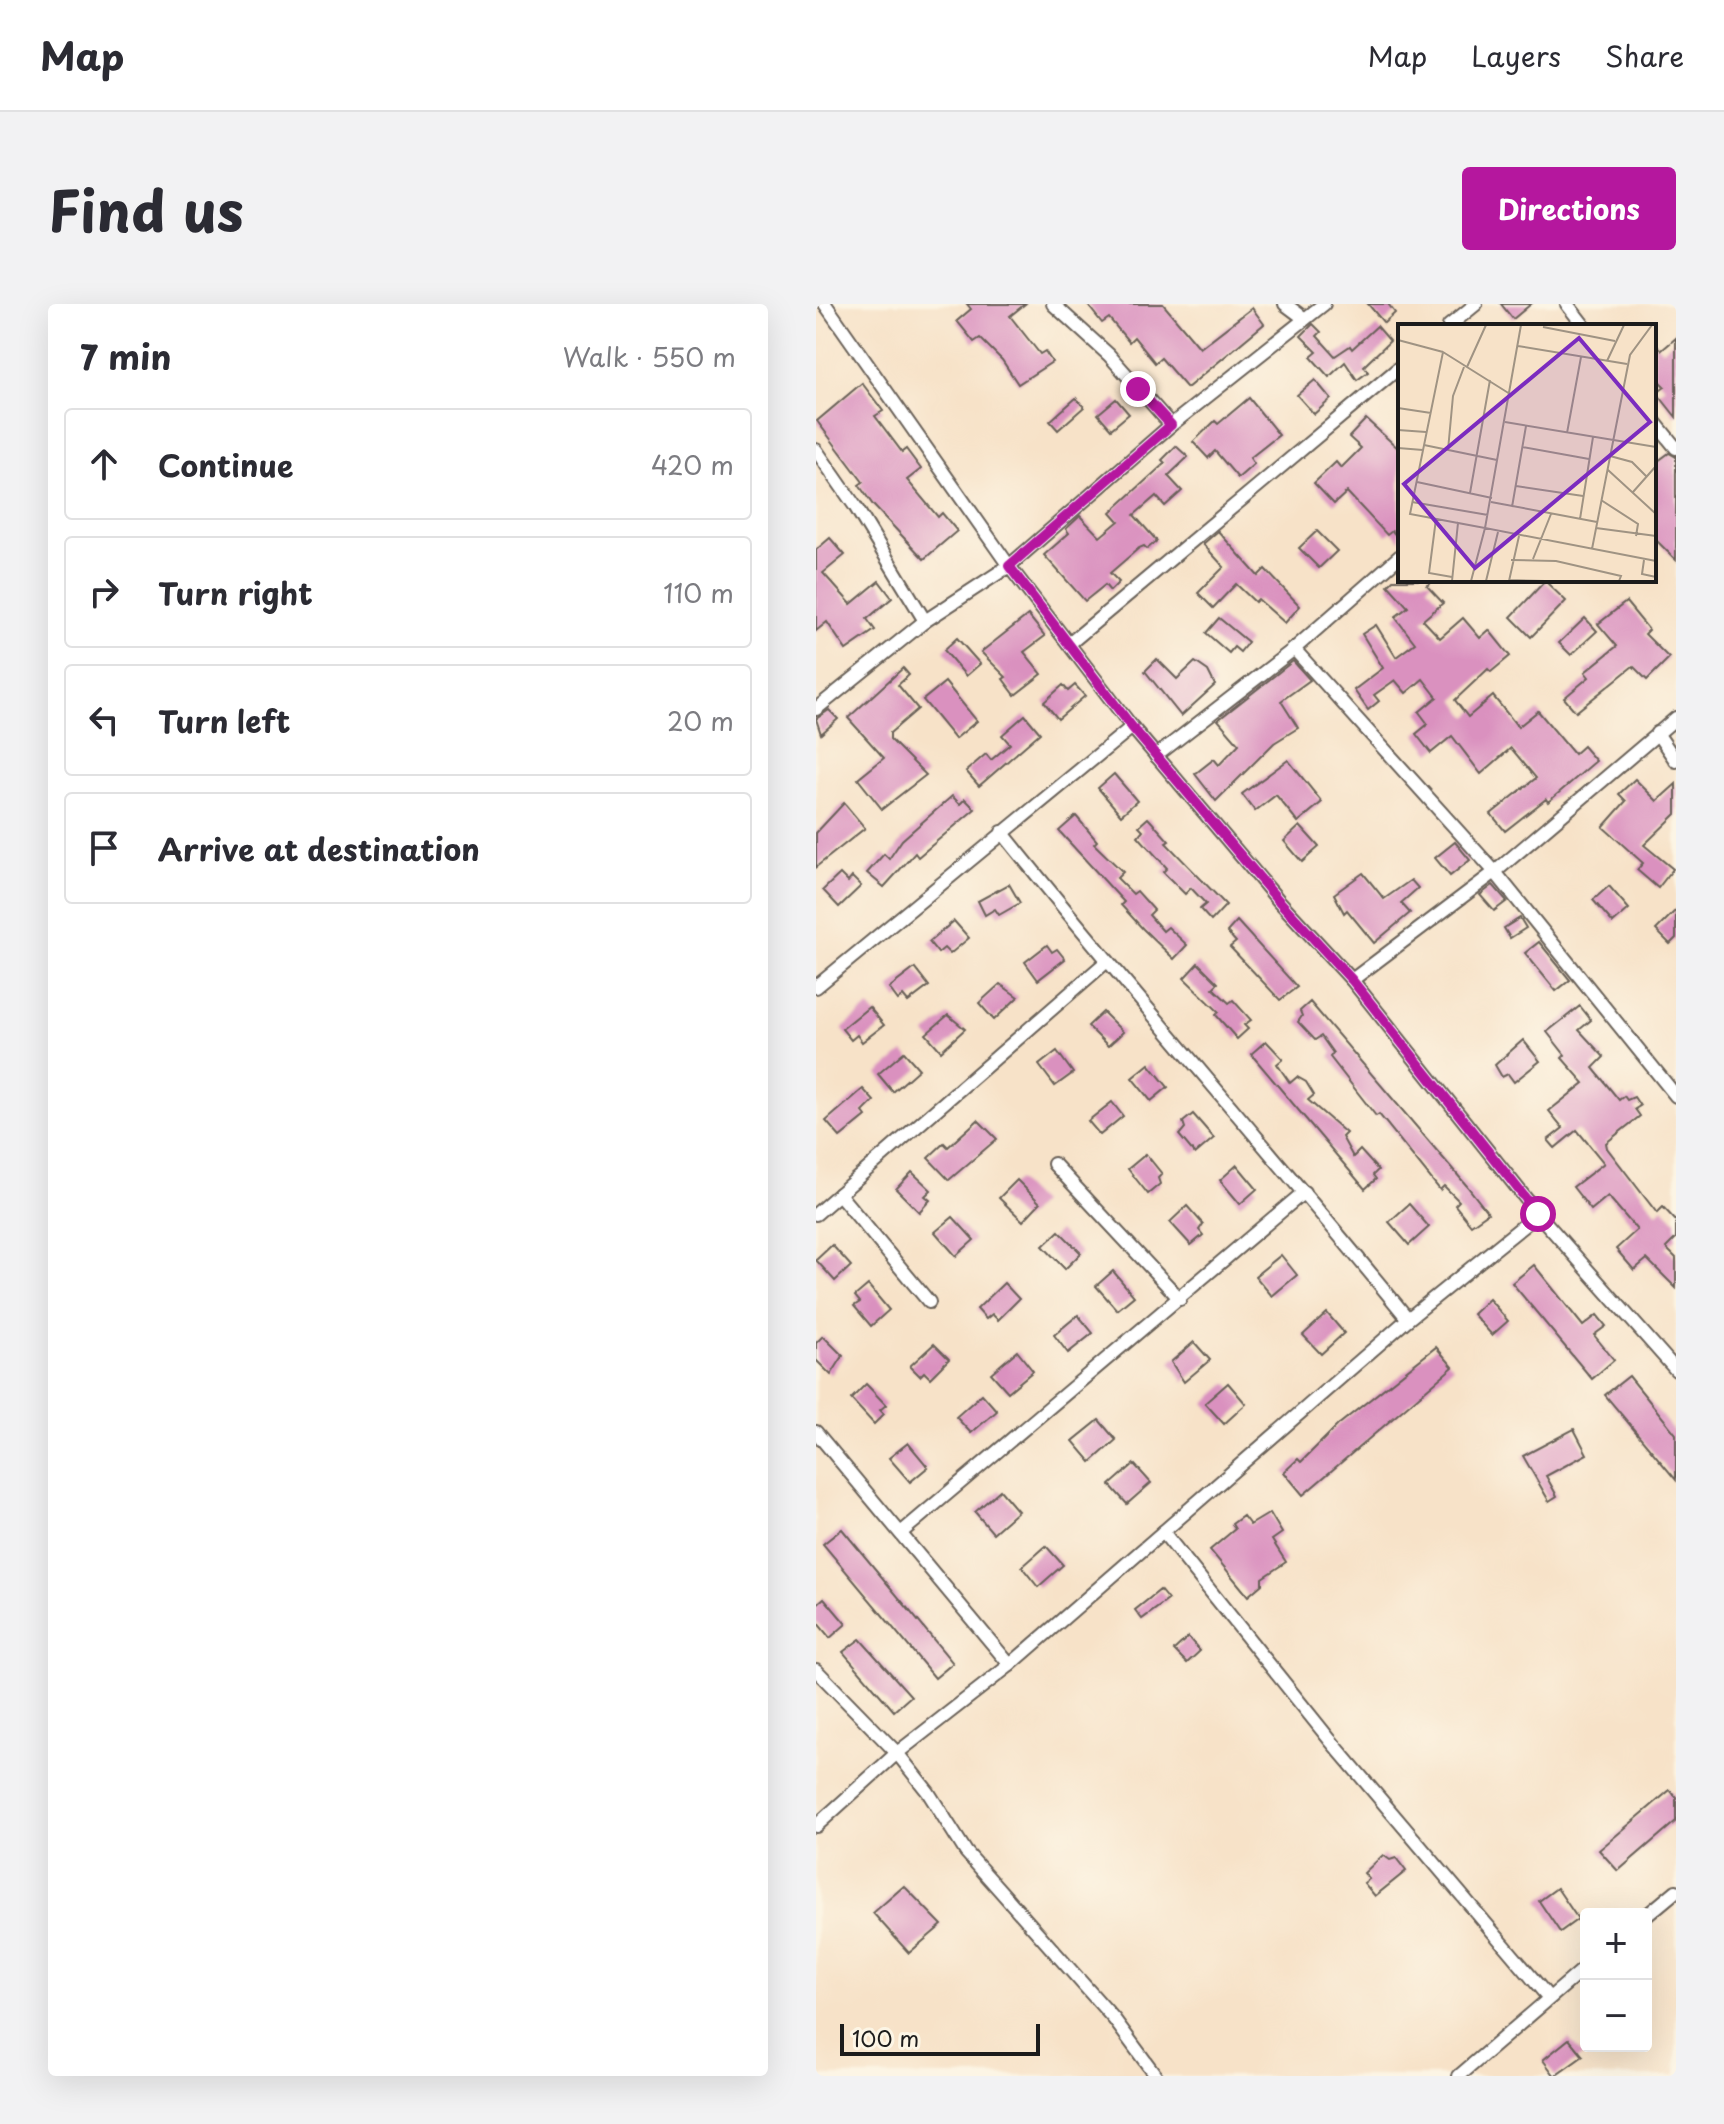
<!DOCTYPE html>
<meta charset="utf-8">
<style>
:root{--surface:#fff;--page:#f2f2f3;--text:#2b2b33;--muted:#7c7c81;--line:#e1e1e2;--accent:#b5179e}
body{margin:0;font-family:"Playpen Sans",sans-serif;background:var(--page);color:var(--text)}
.controls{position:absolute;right:24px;bottom:24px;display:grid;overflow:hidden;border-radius:8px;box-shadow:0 8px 32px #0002}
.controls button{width:72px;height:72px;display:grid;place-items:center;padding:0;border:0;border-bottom:2px solid var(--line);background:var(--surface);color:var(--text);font:40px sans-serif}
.scale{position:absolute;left:24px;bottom:20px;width:200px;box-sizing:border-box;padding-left:8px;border:4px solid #1c1c1c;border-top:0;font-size:22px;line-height:28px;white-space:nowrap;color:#1c1c1c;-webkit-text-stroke:6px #fcf5e5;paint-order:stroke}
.stop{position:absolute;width:24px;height:24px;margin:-18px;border:6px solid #b5179e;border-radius:50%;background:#fff}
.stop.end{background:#b5179e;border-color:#fff;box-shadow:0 2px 8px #0008}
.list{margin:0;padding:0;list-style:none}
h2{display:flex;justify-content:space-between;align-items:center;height:104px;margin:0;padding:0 32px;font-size:34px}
h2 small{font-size:26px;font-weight:400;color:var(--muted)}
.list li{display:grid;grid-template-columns:52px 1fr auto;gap:24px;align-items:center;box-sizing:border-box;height:112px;margin:0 16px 16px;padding:0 16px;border:2px solid var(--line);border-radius:8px}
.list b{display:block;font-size:30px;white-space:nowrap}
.list em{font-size:26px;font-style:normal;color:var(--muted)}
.icon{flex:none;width:44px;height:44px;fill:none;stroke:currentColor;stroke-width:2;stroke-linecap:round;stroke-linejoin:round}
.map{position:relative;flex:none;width:860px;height:1772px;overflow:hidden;border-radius:8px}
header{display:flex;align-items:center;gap:48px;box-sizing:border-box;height:112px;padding:0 40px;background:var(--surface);border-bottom:2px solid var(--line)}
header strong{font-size:38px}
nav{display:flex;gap:44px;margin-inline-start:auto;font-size:28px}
.intro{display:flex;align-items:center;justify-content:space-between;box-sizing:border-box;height:192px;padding:0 48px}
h1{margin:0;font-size:56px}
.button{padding:20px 36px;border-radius:8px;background:var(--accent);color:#fff;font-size:28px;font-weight:700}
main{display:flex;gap:48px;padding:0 48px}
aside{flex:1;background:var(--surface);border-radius:8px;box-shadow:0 8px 32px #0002}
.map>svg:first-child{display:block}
</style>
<header>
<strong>Map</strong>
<nav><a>Map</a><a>Layers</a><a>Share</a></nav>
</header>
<div class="intro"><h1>Find us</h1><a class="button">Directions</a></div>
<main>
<aside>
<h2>7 min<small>Walk · 550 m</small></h2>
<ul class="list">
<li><svg class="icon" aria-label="ahead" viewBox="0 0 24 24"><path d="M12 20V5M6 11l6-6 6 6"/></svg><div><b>Continue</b></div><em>420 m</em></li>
<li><svg class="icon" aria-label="right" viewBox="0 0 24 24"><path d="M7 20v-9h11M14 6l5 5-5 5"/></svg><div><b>Turn right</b></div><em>110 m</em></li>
<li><svg class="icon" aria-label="left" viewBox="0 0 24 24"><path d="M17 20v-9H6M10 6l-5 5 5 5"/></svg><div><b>Turn left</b></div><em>20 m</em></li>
<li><svg class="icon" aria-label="arrive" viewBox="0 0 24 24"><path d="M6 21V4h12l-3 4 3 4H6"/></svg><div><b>Arrive at destination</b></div></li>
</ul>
</aside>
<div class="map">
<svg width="860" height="1772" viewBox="0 0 860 1772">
<rect width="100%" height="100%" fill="#fcf5e5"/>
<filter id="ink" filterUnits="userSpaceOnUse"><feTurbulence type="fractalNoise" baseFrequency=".0125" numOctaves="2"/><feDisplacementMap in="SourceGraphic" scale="16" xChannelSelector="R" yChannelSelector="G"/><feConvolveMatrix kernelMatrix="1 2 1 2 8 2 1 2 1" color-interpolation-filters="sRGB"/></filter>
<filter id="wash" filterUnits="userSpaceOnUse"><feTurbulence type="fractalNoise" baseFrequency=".006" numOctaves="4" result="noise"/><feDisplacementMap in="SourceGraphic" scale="32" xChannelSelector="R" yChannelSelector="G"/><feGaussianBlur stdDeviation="1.8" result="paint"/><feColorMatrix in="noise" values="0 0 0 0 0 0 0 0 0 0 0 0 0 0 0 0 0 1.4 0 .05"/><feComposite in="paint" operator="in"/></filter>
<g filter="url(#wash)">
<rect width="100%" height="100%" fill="#f7e2c8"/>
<g id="blocks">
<!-- building -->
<g fill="#da91bf">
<polygon points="151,0 209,0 194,12 224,50 229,47 236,58 202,80 186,56 164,34 158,38 141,17 155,5"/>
<polygon points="271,0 347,0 384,44 436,4 448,20 371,84 345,54 339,59 318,33 313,38 293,14 286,19"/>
<polygon points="552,0 572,0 579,9 568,19"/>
<polygon points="685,0 715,0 697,15"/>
<polygon points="497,20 505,28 501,32 519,52 534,42 536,45 561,22 574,37 548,62 552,68 541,76 529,58 513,73 495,53 501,48 485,32"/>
<polygon points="860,34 860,113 841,89 849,83 838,72 838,38 846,46"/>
<polygon points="499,76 515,95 498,110 481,91"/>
<polygon points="46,79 67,107 59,112 86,148 90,145 105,165 91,176 122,213 126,209 141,227 108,255 57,201 43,181 47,178 1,117"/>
<polygon points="260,94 268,103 242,126 234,117"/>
<polygon points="433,94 463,131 434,154 438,160 422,174 399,147 392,154 377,138 399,117 402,120"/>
<polygon points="300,95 313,110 295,125 282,110"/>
<polygon points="550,115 584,146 584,236 576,227 571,231 531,188 518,200 498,179 520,158 525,164 545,144 533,133"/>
<polygon points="360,142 372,153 352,172 366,187 349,202 340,192 318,211 341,237 331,245 328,242 323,244 294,269 303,278 294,287 289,281 269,297 228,251 253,229 250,225 264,212 284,233 303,217 295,208 349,159 346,156"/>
<polygon points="853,149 860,153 860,256 838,234 838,160"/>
<polygon points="402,227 442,272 449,265 484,302 469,319 442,295 439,298 420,280 397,304 382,289 408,263 387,240"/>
<polygon points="501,227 521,247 503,264 483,244"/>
<polygon points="14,234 29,251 7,269 35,300 63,277 76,294 51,315 59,326 30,346 11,318 0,327 0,246"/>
<polygon points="577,276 617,276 611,282 627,299 607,316 624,334 647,314 664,334 673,326 694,352 675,368 672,365 639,396 652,413 677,392 702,423 722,407 758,450 767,442 780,457 732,498 730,495 689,527 675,510 720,474 695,444 665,470 636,432 615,449 600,430 612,420 603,408 621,393 607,375 590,389 579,376 558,391 563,397 552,406 538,386 567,364 546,330 560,321 580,353 599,339 579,313 592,303 572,281"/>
<polygon points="729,277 750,297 715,333 695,313"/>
<polygon points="810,298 833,326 829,330 853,354 831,376 817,362 760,408 748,394 773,373 769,368 801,342 782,320"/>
<polygon points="212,311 229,332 208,348 226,370 199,391 187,375 190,373 165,348"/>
<polygon points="403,314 432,338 424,348 418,343 413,349 390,329"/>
<polygon points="769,314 781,327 755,351 743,339"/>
<polygon points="141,334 164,360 150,372 128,346"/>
<polygon points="341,355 361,375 379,358 392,367 399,381 365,412 329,367"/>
<polygon points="477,357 494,376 465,397 482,424 458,439 400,497 379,470 398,455 403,461 423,440 402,416"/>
<polygon points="87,364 93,371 82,381 102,405 74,429 74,435 110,471 66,505 42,475 68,454 32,414"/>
<polygon points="129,378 161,417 139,435 107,396"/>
<polygon points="247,381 252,387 259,381 269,392 242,415 228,398"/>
<polygon points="13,406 22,415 5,430 0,415"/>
<polygon points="209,411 224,429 163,482 150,467 170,450 175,456 194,440 186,431"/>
<polygon points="472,456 506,498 482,518 460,491 439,507 426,490"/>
<polygon points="298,470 321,497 305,511 282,484"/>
<polygon points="819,475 841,497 860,480 860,510 828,541 857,565 842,584 821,566 827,559 787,523 810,497 803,490"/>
<polygon points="136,492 144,500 149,495 159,505 102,553 99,549 68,583 51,569 68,550 73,555 86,536"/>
<polygon points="28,499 49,524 0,563 0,529"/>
<polygon points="260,512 281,537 278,540 307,568 301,574 317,590 321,587 338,606 333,611 347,627 352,623 371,641 358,655 327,625 305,601 308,598 243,527"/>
<polygon points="332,514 353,537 350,539 410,601 395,617 384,605 390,600 375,584 369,590 347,568 351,564 322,532 327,526 323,522"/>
<polygon points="484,522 503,543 486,558 468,537"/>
<polygon points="639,538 654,556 634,572 619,554"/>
<polygon points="547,569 568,595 595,576 602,584 585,599 594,609 558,639 531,606 528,609 518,590"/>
<polygon points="24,570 32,578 36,573 45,582 23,603 7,586"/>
<polygon points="193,580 204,599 183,611 179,605 169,611 162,597"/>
<polygon points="677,581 691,597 678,607 664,591"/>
<polygon points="793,582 813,605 797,619 777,596"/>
<polygon points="860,606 860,634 854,640 840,626"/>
<polygon points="704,614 710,624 694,634 688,624"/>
<polygon points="138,617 153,634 134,650 128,644 122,649 113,638"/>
<polygon points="421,617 481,683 464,696 414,643 420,638 411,628"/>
<polygon points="723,638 754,676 740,687 709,649"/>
<polygon points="231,641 236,648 241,645 249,655 222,676 209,658"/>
<polygon points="382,659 402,679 397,684 413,699 417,696 435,716 428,721 432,725 421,735 400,711 403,708 368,674"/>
<polygon points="99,664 113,682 92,698 87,692 82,696 73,684"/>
<polygon points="184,680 202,693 178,716 163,699"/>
<polygon points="494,698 651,882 672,909 655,921 639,901 643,897 628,882 624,886 563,810 560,812 514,753 517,749 505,732 499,736 482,718 486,712 484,707"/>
<polygon points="764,702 775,716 763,726 788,753 777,764 803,796 808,792 811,796 818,793 824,802 819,805 824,812 790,839 791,844 841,909 847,903 860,917 860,934 850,944 860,954 860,984 831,955 818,966 800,945 821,926 792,892 775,906 757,883 788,859 761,826 739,844 732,836 747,824 733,807 768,779 746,754 749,751 731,728"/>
<polygon points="53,703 68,721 46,738 41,731 35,736 26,725"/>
<polygon points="287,708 307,728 292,742 272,722"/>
<polygon points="132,711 149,725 125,747 110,730"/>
<polygon points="707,736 724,757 698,778 692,770 686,773 679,761"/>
<polygon points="450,737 467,755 461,760 474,779 481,773 490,778 498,791 492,796 530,829 526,833 537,853 544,846 562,866 557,871 560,875 549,885 435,750"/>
<polygon points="241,747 257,769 239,782 223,761"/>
<polygon points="88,748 103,765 77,788 62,770"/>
<polygon points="333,760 352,783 335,797 316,774"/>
<polygon points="47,785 58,797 47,808 50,812 24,833 10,817"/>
<polygon points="296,798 307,812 284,831 272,817"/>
<polygon points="377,810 398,834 379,850 363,831 369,824 367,818"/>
<polygon points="162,816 181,835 133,876 112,854 128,839 132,843"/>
<polygon points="330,850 346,870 342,874 344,880 332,890 312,865"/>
<polygon points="421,861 441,885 424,900 404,876"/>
<polygon points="96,868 115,886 109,892 114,896 103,908 80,885"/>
<polygon points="201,876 224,899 207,917 183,894"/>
<polygon points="593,900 613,923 593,941 573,918"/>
<polygon points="371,902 387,920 383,926 387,931 375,941 354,918"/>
<polygon points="137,913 158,936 140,952 119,928"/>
<polygon points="243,927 265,949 249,965 227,942"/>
<polygon points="16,941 35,962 19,977 0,956"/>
<polygon points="465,951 481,971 456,992 439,972"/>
<polygon points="718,961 767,1022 781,1011 790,1022 778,1031 798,1056 776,1075 696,979"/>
<polygon points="297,967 318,992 301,1006 280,982"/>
<polygon points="188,979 203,995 182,1016 176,1010 170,1015 161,1005"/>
<polygon points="52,981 73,1006 55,1022 38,1002 44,998 39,992"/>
<polygon points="673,995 692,1017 676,1031 657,1010"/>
<polygon points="511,1009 528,1029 505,1050 487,1031"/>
<polygon points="262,1011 277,1029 252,1049 238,1031"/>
<polygon points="7,1032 27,1052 15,1071 0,1056 0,1039"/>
<polygon points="378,1038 394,1056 368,1078 355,1058"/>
<polygon points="118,1040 133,1055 114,1074 108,1068 104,1072 94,1062"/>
<polygon points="620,1043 637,1063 487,1191 468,1168 482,1155 485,1158 522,1121"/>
<polygon points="201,1047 217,1067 192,1088 175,1069"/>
<polygon points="813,1072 860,1130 860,1176 789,1091"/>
<polygon points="412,1079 430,1100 408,1120 389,1099"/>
<polygon points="50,1080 70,1101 64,1106 68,1110 58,1120 35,1095"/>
<polygon points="166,1090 181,1107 155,1129 140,1113"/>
<polygon points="283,1116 300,1136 275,1158 257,1137"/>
<polygon points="758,1125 771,1150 730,1172 741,1192 733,1197 707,1152"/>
<polygon points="92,1139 112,1163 94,1178 73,1154"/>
<polygon points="318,1160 335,1179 311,1200 294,1181"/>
<polygon points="184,1186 202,1207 177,1229 159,1208"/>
<polygon points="454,1209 466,1229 456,1236 470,1258 446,1274 446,1280 432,1292 394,1246 419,1225 416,1220 427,1212 434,1221"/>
<polygon points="26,1225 137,1359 119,1374 7,1240"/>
<polygon points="230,1242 247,1261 222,1283 206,1263"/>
<polygon points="344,1286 352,1296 326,1315 319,1306"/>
<polygon points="8,1294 30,1320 14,1334 0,1317 0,1301"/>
<polygon points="372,1333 384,1347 371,1359 358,1346"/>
<polygon points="44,1335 95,1392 78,1407 27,1348"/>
<polygon points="854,1486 860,1493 860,1517 802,1567 783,1546"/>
<polygon points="567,1551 574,1556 580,1554 590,1567 559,1592 548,1579 553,1575 548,1569"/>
<polygon points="88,1582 126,1621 93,1649 57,1609"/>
<polygon points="741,1584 762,1615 744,1628 723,1597"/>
<polygon points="753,1735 767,1752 739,1772 727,1756"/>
</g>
</g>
</g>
<g filter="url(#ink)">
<use href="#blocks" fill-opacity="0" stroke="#696158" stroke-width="2"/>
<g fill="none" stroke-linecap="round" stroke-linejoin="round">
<defs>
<g id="street">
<polyline points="9,0 193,262 355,121 293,51 237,0"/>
<polyline points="469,0 489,15"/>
<polyline points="751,0 768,22"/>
<polyline points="633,22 660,0"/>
<polyline points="838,117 860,144"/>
<polyline points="355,121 508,0"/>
<polyline points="0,146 39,202 109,317"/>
<polyline points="253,340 584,63"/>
<polyline points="478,345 679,568 860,792"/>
<polyline points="0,405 109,317 193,262 316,423 463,597 536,676 722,910 860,1066"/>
<polyline points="841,429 860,457"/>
<polyline points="340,452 478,345 584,252"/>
<path d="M186 528C318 693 459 851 592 1015"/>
<polyline points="536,676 679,568 860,414"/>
<polyline points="0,683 316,423"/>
<polyline points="238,860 364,995"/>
<polyline points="23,890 113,998"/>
<polyline points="0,910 290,658"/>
<polyline points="0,1128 194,1361"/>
<polyline points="86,1228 488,888"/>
<polyline points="347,1228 514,1436 733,1694"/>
<polyline points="0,1366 81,1449 112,1488 150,1548 298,1715 340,1772"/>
<polyline points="0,1522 81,1449 194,1361 592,1015 722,910"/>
<polyline points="830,1612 860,1587"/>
<polyline points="643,1772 770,1663"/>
</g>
</defs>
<!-- street casing -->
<use href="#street" stroke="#696158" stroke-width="16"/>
<!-- street -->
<use href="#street" stroke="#fff" stroke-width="12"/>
</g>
</g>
<g fill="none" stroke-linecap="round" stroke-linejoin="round" filter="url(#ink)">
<!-- route -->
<polyline stroke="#b5179e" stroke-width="10" points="322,85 355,121 193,262 316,423 463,597 536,676 722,910"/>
</g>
<!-- overview -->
<g transform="translate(582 20)">
<rect width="258" height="258" fill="#f7e2c8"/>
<path fill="none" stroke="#9f9383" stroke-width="2" d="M123 1 87 204 258 237M145 3 217 17M0 16 45 28M120 22 229 40M209 37 226 1M69 43 88 1M0 84 33 89M107 98 258 123M0 106 28 108M169 109 183 33M26 121 99 136M124 123 191 135M0 124 25 126M50 126 55 72 66 43M212 132 234 138 249 153M210 146 258 190M19 158 94 174M118 162 185 172M235 168 258 142M72 169 92 56M203 176 240 200 238 212M14 178 90 191M93 178 199 198M114 183 128 102M38 195 31 249 54 253M182 195 195 113M60 199 12 190 45 28 112 70M198 204 258 212M194 225 232 31 254 1M135 235 153 190M113 236 158 237 223 252 221 257M246 236 244 250 258 253M111 256 147 257M54 257 60 199 87 204 73 257M88 257 100 208M111 257 121 212"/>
<path fill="#7b2cbf" fill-opacity="0.15" stroke="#7b2cbf" stroke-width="4" d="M181 14 252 98 77 244 6 160Z"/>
<rect width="258" height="258" fill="none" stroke="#1c1c1c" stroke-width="4"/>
</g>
</svg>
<div class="controls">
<button>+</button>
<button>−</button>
</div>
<div class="scale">100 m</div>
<div class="stop" style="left:722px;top:910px"></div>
<div class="stop end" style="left:322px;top:85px"></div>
</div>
</main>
